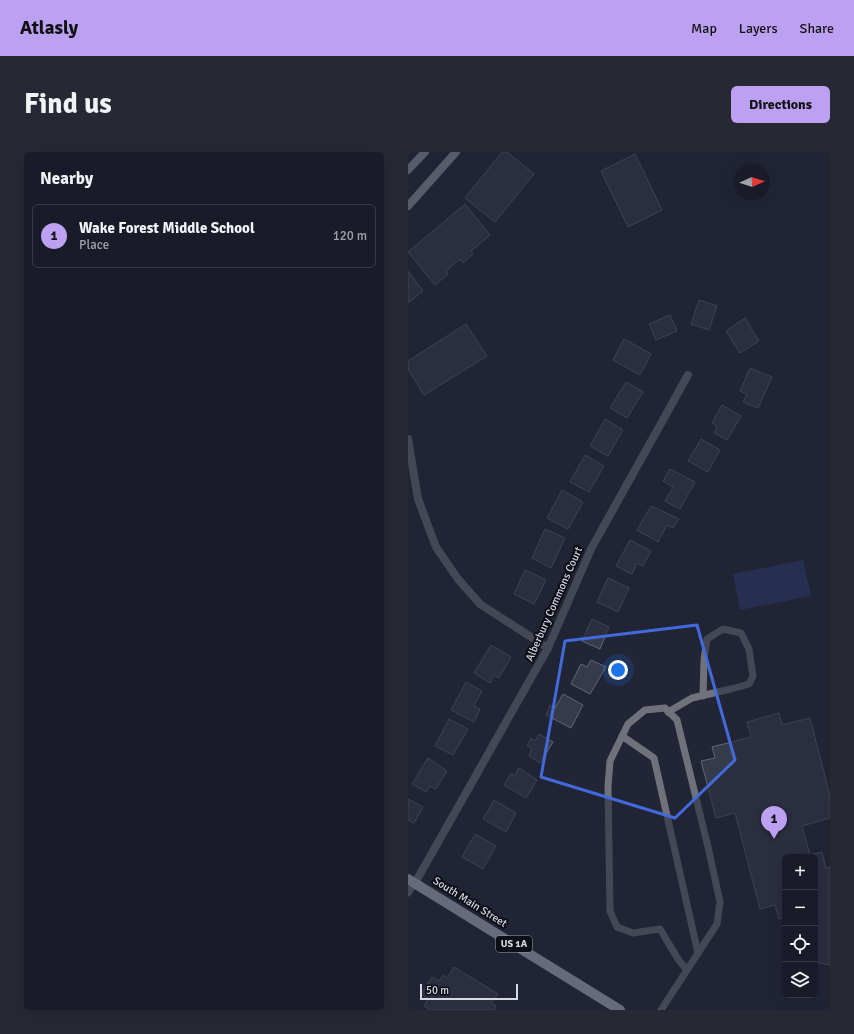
<!DOCTYPE html>
<meta charset="utf-8">
<style>
:root{--surface:#191c28;--page:#262934;--text:#f1f3f6;--muted:#9fa1a8;--line:#373a45;--accent:#bca0f2}
body{margin:0;font-family:Signika,sans-serif;background:var(--page);color:var(--text)}
.controls{position:absolute;right:12px;bottom:12px;display:grid;overflow:hidden;border-radius:6px;box-shadow:0 4px 16px #0002}
.controls button{width:36px;height:36px;display:grid;place-items:center;padding:0;border:0;border-bottom:1px solid var(--line);background:var(--surface);color:var(--text);font:20px sans-serif}
.compass{position:absolute;left:326px;top:12px;width:36px;height:36px;border-radius:50%;background:var(--surface);box-shadow:0 4px 16px #0002;rotate:87deg}
.scale{position:absolute;left:12px;bottom:10px;width:98px;box-sizing:border-box;padding-left:4px;border:2px solid #d6d9e4;border-top:0;font-size:11px;line-height:14px;white-space:nowrap;color:#d6d9e4;-webkit-text-stroke:3px #0d0f16;paint-order:stroke}
.you{position:absolute;left:210px;top:518px;width:14px;height:14px;margin:-10px;border:3px solid #fff;border-radius:50%;background:#1a73e8;box-shadow:0 0 0 6px #1a73e833}
.badge{display:grid;place-items:center;width:26px;height:26px;border-radius:50%;background:var(--accent);color:#111;font-size:13px;font-weight:700}
.pin{position:absolute;translate:-50% -33px;filter:drop-shadow(0 1px 2px #0008)}
.pin::after{content:'';position:absolute;top:21px;width:14px;height:12px;background:inherit;clip-path:polygon(0 0,100% 0,50% 100%)}
.list{margin:0;padding:0;list-style:none}
h2{display:flex;justify-content:space-between;align-items:center;height:52px;margin:0;padding:0 16px;font-size:17px}
h2 small{font-size:13px;font-weight:400;color:var(--muted)}
.list li{display:grid;grid-template-columns:26px 1fr auto;gap:12px;align-items:center;box-sizing:border-box;height:64px;margin:0 8px 8px;padding:0 8px;border:1px solid var(--line);border-radius:6px}
.list b{display:block;font-size:15px;white-space:nowrap}
.list p{margin:0;font-size:13px;white-space:nowrap;color:var(--muted)}
.list em{font-size:13px;font-style:normal;color:var(--muted)}
.icon{flex:none;width:22px;height:22px;fill:none;stroke:currentColor;stroke-width:2;stroke-linecap:round;stroke-linejoin:round}
.map{position:relative;flex:none;width:422px;height:858px;overflow:hidden;border-radius:6px}
header{display:flex;align-items:center;gap:24px;box-sizing:border-box;height:56px;padding:0 20px;background:var(--accent);color:#111}
header strong{font-size:19px}
nav{display:flex;gap:22px;margin-inline-start:auto;font-size:14px}
.intro{display:flex;align-items:center;justify-content:space-between;box-sizing:border-box;height:96px;padding:0 24px}
h1{margin:0;font-size:28px}
.button{padding:10px 18px;border-radius:6px;background:var(--accent);color:#111;font-size:14px;font-weight:700}
main{display:flex;gap:24px;padding:0 24px}
aside{flex:1;background:var(--surface);border-radius:6px;box-shadow:0 4px 16px #0002}
.map>svg:first-child{display:block}
</style>
<header>
<strong>Atlasly</strong>
<nav><a>Map</a><a>Layers</a><a>Share</a></nav>
</header>
<div class="intro"><h1>Find us</h1><a class="button">Directions</a></div>
<main>
<aside>
<h2>Nearby<small></small></h2>
<ul class="list">
<li><span class="badge">1</span><div><b>Wake Forest Middle School</b><p>Place</p></div><em>120 m</em></li>
</ul>
</aside>
<div class="map">
<svg width="422" height="858" viewBox="0 0 422 858">
<rect width="100%" height="100%" fill="#212535"/>
<!-- green -->
<polygon fill="#2e3a76" points="395,408 403,444 332,458 325,422"/>
<!-- building -->
<g fill="#363b4c" stroke="#606578">
<polygon points="94,0 99,0 126,22 87,70 57,46"/>
<polygon points="227,2 254,58 220,75 193,19"/>
<polygon points="57,52 82,83 63,99 65,102 55,111 52,107 38,119 40,122 27,133 0,100"/>
<polygon points="0,119 15,139 0,151"/>
<polygon points="291,148 309,154 301,178 283,172"/>
<polygon points="262,163 269,179 248,188 241,172"/>
<polygon points="337,166 351,189 332,201 318,179"/>
<polygon points="58,172 79,204 16,243 0,217 0,209"/>
<polygon points="216,187 243,202 232,223 205,208"/>
<polygon points="342,216 364,225 350,256 335,250 339,242 332,239"/>
<polygon points="218,230 235,240 219,266 202,256"/>
<polygon points="314,253 333,264 319,288 306,281 309,274 304,271"/>
<polygon points="197,267 215,278 200,304 182,294"/>
<polygon points="293,287 312,298 300,320 280,309"/>
<polygon points="177,303 196,314 181,340 162,330"/>
<polygon points="262,317 287,330 272,357 257,349 265,335 255,329"/>
<polygon points="154,338 175,350 160,377 139,366"/>
<polygon points="243,354 271,367 265,376 259,373 250,390 229,378"/>
<polygon points="137,377 157,386 143,416 124,406"/>
<polygon points="222,388 243,399 235,414 229,411 224,422 208,414"/>
<polygon points="117,418 138,428 126,452 106,442"/>
<polygon points="200,426 221,436 210,460 189,450"/>
<polygon points="184,467 201,475 192,497 174,489"/>
<polygon points="83,493 103,505 91,526 86,523 82,531 66,521"/>
<polygon points="183,508 198,515 182,542 163,532 173,512 179,515"/>
<polygon points="58,530 74,539 66,554 72,557 66,570 43,558"/>
<polygon points="155,542 175,553 163,576 138,563 142,553 147,556"/>
<polygon points="371,561 374,573 402,566 422,644 422,666 394,674 402,703 414,700 418,716 422,715 422,813 410,811 407,809 407,705 377,705 377,765 371,767 367,753 352,757 327,661 308,666 293,609 307,606 304,595 343,585 339,570"/>
<polygon points="41,567 60,577 45,603 27,594"/>
<polygon points="131,582 145,590 132,611 121,604 124,597 119,594 123,586 127,589"/>
<polygon points="20,606 39,619 28,637 22,634 18,640 4,632"/>
<polygon points="111,616 129,628 118,646 96,633 103,621 107,624"/>
<polygon points="0,647 15,655 6,671 0,668"/>
<polygon points="86,648 108,661 98,680 75,667"/>
<polygon points="67,682 88,694 75,717 54,705"/>
<polygon points="46,815 90,842 83,851 88,854 86,858 22,858 16,854 20,847 13,842 24,825 31,829 35,823 39,826"/>
</g>
<g fill="none" stroke-linecap="round" stroke-linejoin="round">
<!-- service -->
<g stroke="#70727b" stroke-width="7">
<polyline points="260,560 284,546 323,537 341,532 345,524 341,497 333,481 315,477 299,487 296,508 295,544"/>
<polyline points="214,584 246,606 290,801"/>
<polyline points="0,741 7,731"/>
<polyline points="253,858 309,772 312,750 300,695 269,568 257,556 237,558 220,572 202,609 200,634 202,759 209,775 225,781 252,777 270,807 279,818"/>
</g>
<!-- minor -->
<g stroke="#70727b" stroke-width="8">
<polyline points="0,287 10,347 28,395 50,427 72,452 140,496"/>
<polyline points="7,731 140,496 183,397 280,223"/>
</g>
<!-- secondary -->
<g stroke="#999eab" stroke-width="8">
<polyline points="0,18 17,0"/>
<polyline points="0,54 48,0"/>
</g>
<!-- primary -->
<polyline stroke="#babfd1" stroke-width="10" points="0,727 212,858"/>
</g>
<!-- marked area -->
<path d="M0 0H422V858H0ZM289 473 327 608 267 666 133 625 157 489Z" fill="#212535" fill-opacity=".55" fill-rule="evenodd"/>
<path fill="none" stroke="#426ada" stroke-width="3" stroke-linejoin="round" d="M289 473 327 608 267 666 133 625 157 489Z"/>
<g text-anchor="middle" dominant-baseline="central" stroke-width="4" stroke-linejoin="round" paint-order="stroke">
<!-- shield labels -->
<rect fill="#0d0f16" stroke="#9a9ca6" stroke-width="1" x="88" y="784" width="36" height="16" rx="3"/>
<g font-size="10" font-weight="bold" fill="#d6d9e4">
<text x="106" y="792">US 1A</text>
</g>
<!-- street labels -->
<g font-size="11" fill="#d6d9e4" stroke="#0d0f16">
<text transform="translate(146 452) rotate(-66)">Alberbury Commons Court</text>
<text transform="translate(62 750) rotate(32)">South Main Street</text>
</g>
</g>
</svg>
<div class="controls">
<button>+</button>
<button>−</button>
<button><svg class="icon" aria-label="locate" viewBox="0 0 24 24"><circle cx="12" cy="12" r="6"/><path d="M12 2v4M12 18v4M2 12h4M18 12h4"/></svg></button>
<button><svg class="icon" aria-label="layers" viewBox="0 0 24 24"><path d="M12 4l9 5-9 5-9-5zM3 14l9 5 9-5"/></svg></button>
</div>
<svg class="compass" viewBox="-18 -18 36 36"><path d="M0-13l5 13h-10z" fill="#e53935"/><path d="M0 13l5-13h-10z" fill="#9fa1a8"/></svg>
<div class="scale">50 m</div>
<div class="you"></div>
<div class="pin badge" style="left:366px;top:687px">1</div>
</div>
</main>
